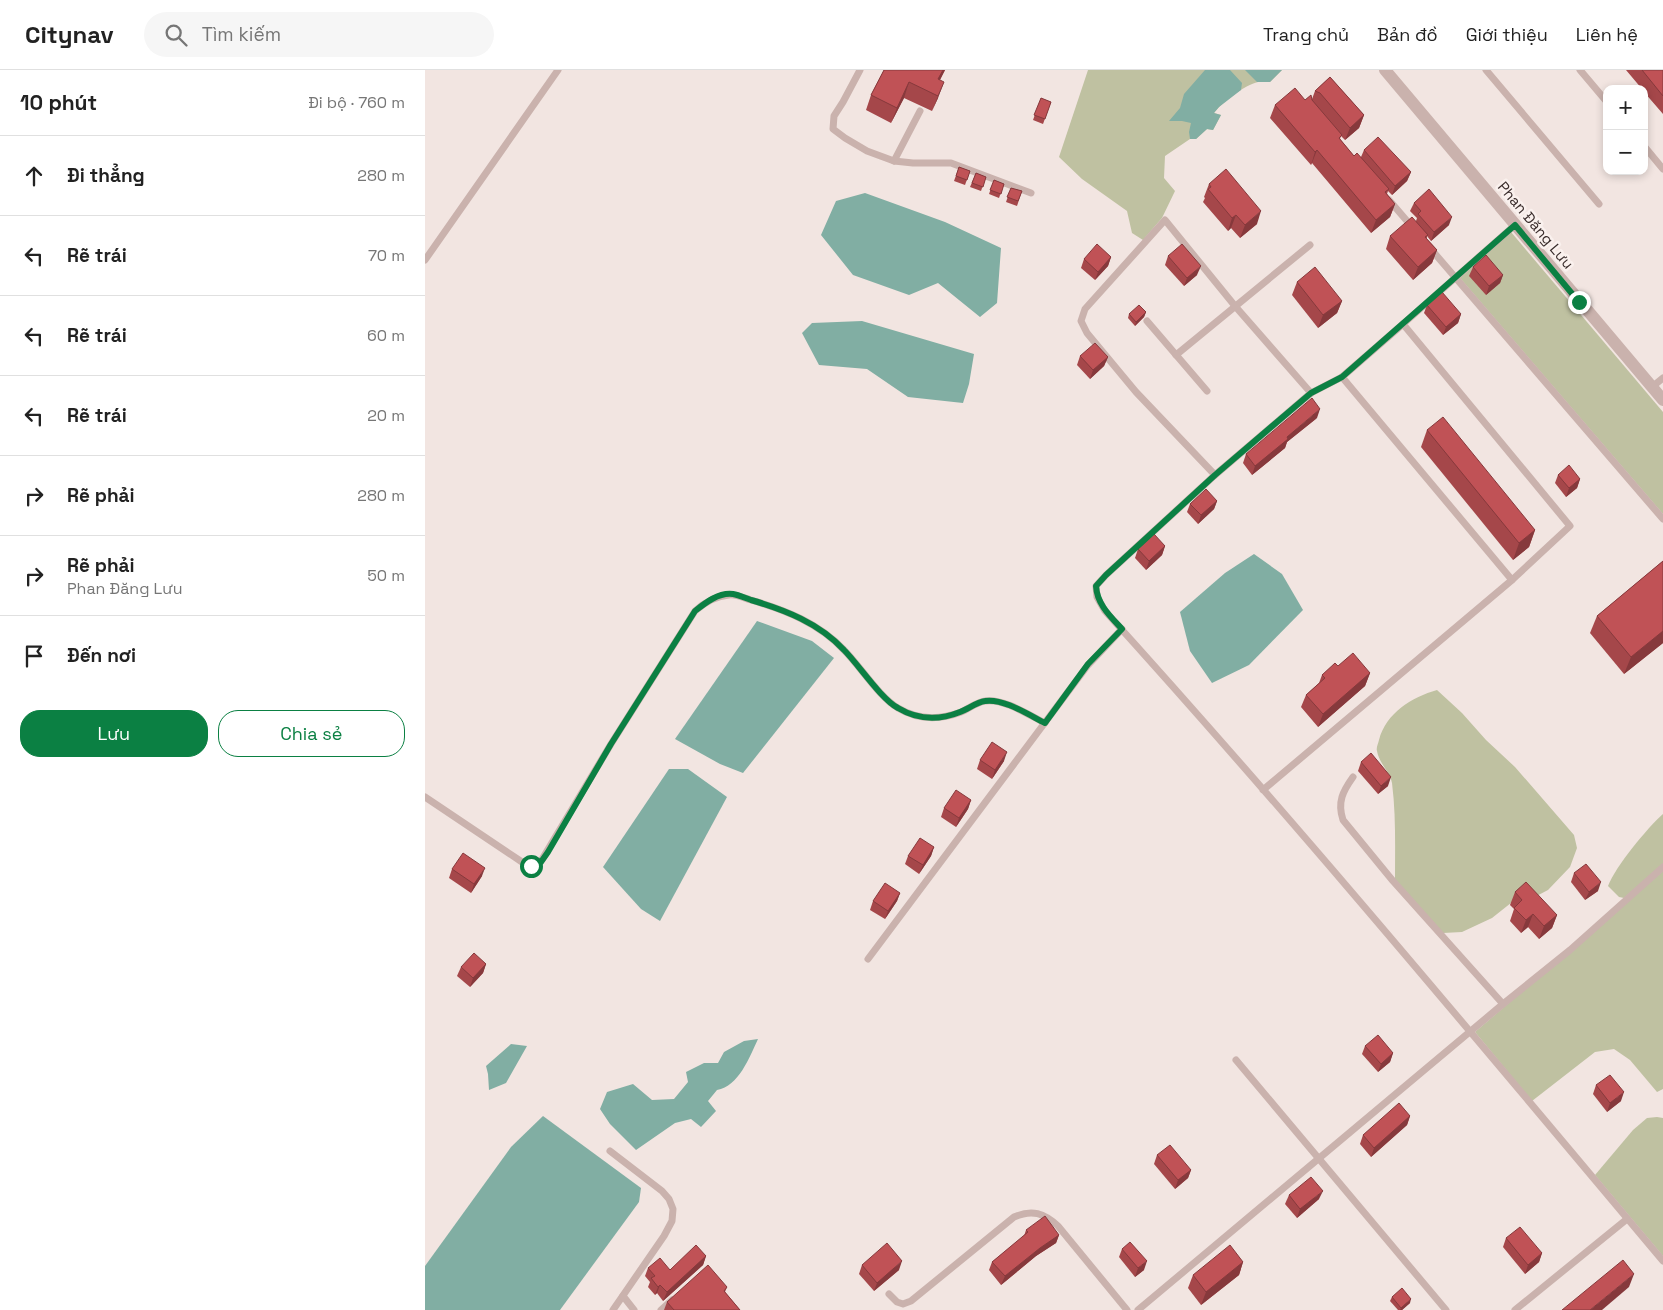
<!DOCTYPE html>
<html lang="vi">
<meta charset="utf-8">
<style>
:root{--surface:#fff;--page:#f6f6f6;--text:#222;--muted:#767676;--line:#e0e0e0;--accent:#0b8043}
body{margin:0;font-family:"Space Grotesk",sans-serif;background:var(--page);color:var(--text)}
.controls{position:absolute;right:15px;top:15px;display:grid;overflow:hidden;border-radius:10px;box-shadow:0 2px 8px #0003}
.controls button{width:45px;height:45px;display:grid;place-items:center;padding:0;border:0;border-bottom:1px solid var(--line);background:var(--surface);color:var(--text);font:25px sans-serif}
.stop{position:absolute;width:15px;height:15px;margin:-11px;border:4px solid #0b8043;border-radius:50%;background:#fff}
.stop.end{background:#0b8043;border-color:#fff;box-shadow:0 1px 5px #0008}
.list{margin:0;padding:0;list-style:none}
h2{display:flex;justify-content:space-between;align-items:center;height:65px;margin:0;padding:0 20px;font-size:21px}
h2 small{font-size:16px;font-weight:400;color:var(--muted)}
.list li{display:grid;grid-template-columns:32px 1fr auto;gap:15px;align-items:center;box-sizing:border-box;height:80px;padding:0 20px;border-top:1px solid var(--line)}
.list b{display:block;font-size:19px;white-space:nowrap}
.list p{margin:0;font-size:16px;white-space:nowrap;color:var(--muted)}
.list em{font-size:16px;font-style:normal;color:var(--muted)}
.actions{display:flex;gap:10px;padding:15px 20px}
.actions a{flex:1;padding:11px 0;border:1px solid var(--accent);border-radius:20px;text-align:center;font-size:18px;color:var(--accent)}
.actions .main{background:var(--accent);color:#fff}
.icon{flex:none;width:28px;height:28px;fill:none;stroke:currentColor;stroke-width:2;stroke-linecap:round;stroke-linejoin:round}
.map{position:relative;flex:none;width:1238px;height:1240px;overflow:hidden}
header{display:flex;align-items:center;gap:30px;box-sizing:border-box;height:70px;padding:0 25px;background:var(--surface);border-bottom:1px solid var(--line)}
header strong{font-size:24px}
nav{display:flex;gap:28px;margin-inline-start:auto;font-size:18px}
.search{width:350px;height:45px;background:var(--page);display:flex;align-items:center;gap:12px;box-sizing:border-box;padding:0 18px;border-radius:28px;color:var(--muted);font-size:19px}
main{display:flex}
aside{flex:1;background:var(--surface)}
.map>svg:first-child{display:block}
</style>
<header>
<strong>Citynav</strong>
<div class="search"><svg class="icon" aria-label="search" viewBox="0 0 24 24"><circle cx="10" cy="10" r="6"/><path d="M15 15l6 6"/></svg>Tìm kiếm</div>
<nav><a>Trang chủ</a><a>Bản đồ</a><a>Giới thiệu</a><a>Liên hệ</a></nav>
</header>
<main>
<aside>
<h2>10 phút<small>Đi bộ · 760 m</small></h2>
<ul class="list">
<li><svg class="icon" aria-label="ahead" viewBox="0 0 24 24"><path d="M12 20V5M6 11l6-6 6 6"/></svg><div><b>Đi thẳng</b></div><em>280 m</em></li>
<li><svg class="icon" aria-label="left" viewBox="0 0 24 24"><path d="M17 20v-9H6M10 6l-5 5 5 5"/></svg><div><b>Rẽ trái</b></div><em>70 m</em></li>
<li><svg class="icon" aria-label="left" viewBox="0 0 24 24"><path d="M17 20v-9H6M10 6l-5 5 5 5"/></svg><div><b>Rẽ trái</b></div><em>60 m</em></li>
<li><svg class="icon" aria-label="left" viewBox="0 0 24 24"><path d="M17 20v-9H6M10 6l-5 5 5 5"/></svg><div><b>Rẽ trái</b></div><em>20 m</em></li>
<li><svg class="icon" aria-label="right" viewBox="0 0 24 24"><path d="M7 20v-9h11M14 6l5 5-5 5"/></svg><div><b>Rẽ phải</b></div><em>280 m</em></li>
<li><svg class="icon" aria-label="right" viewBox="0 0 24 24"><path d="M7 20v-9h11M14 6l5 5-5 5"/></svg><div><b>Rẽ phải</b><p>Phan Đăng Lưu</p></div><em>50 m</em></li>
<li><svg class="icon" aria-label="arrive" viewBox="0 0 24 24"><path d="M6 21V4h12l-3 4 3 4H6"/></svg><div><b>Đến nơi</b></div></li>
</ul>
<div class="actions"><a class="main">Lưu</a><a>Chia sẻ</a></div>
</aside>
<div class="map">
<svg width="1238" height="1240" viewBox="0 0 1238 1240">
<rect width="100%" height="100%" fill="#f2e5e1"/>
<!-- green -->
<g fill="#bfc1a1">
<path d="M663 0H857L845 12C841 12 836 12 833 12 820 15 797 32 789 43L796 45 788 60 782 59 771 69H765L740 86 739 108 750 121 737 148 718 170 707 163 702 141 657 109 634 87Z"/>
<polygon points="1086,162 1238,342 1238,444 1035,208"/>
<path d="M1012 620 1037 643 1061 670 1090 697 1149 765 1152 778 1145 797 1123 820 1102 831 1096 825 1067 848 1037 862 1018 863 970 809C970 777 971 744 967 713 965 702 954 693 952 681 951 678 953 674 954 670 961 643 987 627 1012 620Z"/>
<path d="M1238 744V794L1199 828 1194 827 1183 816C1190 797 1223 757 1238 744Z"/>
<polygon points="1238,801 1238,1019 1232,1022 1205,990 1189,979 1170,982 1107,1031 1050,962"/>
<polygon points="1232,1047 1238,1048 1238,1186 1170,1105 1208,1060 1222,1048"/>
</g>
<!-- water -->
<g fill="#81aea3">
<polygon points="780,0 805,0 817,13 816,20 794,37 789,43 796,45 788,60 782,59 771,69 765,69 764,62 766,53 757,51 744,51 755,38 759,24"/>
<polygon points="820,0 857,0 845,12 832,12"/>
<polygon points="440,123 520,152 576,178 572,233 555,247 513,213 484,225 428,205 396,165 411,131"/>
<polygon points="437,251 549,284 544,314 538,333 483,327 442,299 394,295 377,263 387,253"/>
<polygon points="829,484 857,504 878,540 824,595 787,613 765,581 755,542 800,503"/>
<polygon points="332,551 387,571 409,588 318,703 295,694 250,669"/>
<polygon points="244,699 263,699 302,727 235,851 216,839 178,797"/>
<path d="M333 969C324 988 314 1016 292 1020L283 1031 291 1041 276 1057 266 1049 250 1053 211 1080 185 1054 175 1039 182 1022 208 1014 227 1030 249 1029 263 1012 261 1002 279 993H293L299 982 319 971Z"/>
<polygon points="86,974 102,976 81,1013 64,1020 63,1004 61,996"/>
<polygon points="118,1046 216,1118 214,1132 135,1240 0,1240 0,1196 86,1077"/>
</g>
<g fill="none" stroke-linecap="round" stroke-linejoin="round">
<!-- service -->
<g stroke="#cab2ad" stroke-width="7">
<polyline points="435,0 418,32 409,46 408,59 420,68 442,81 469,91 488,93 526,93 606,123"/>
<polyline points="1061,0 1174,134"/>
<polyline points="1155,0 1182,32"/>
<polyline points="1219,76 1238,99"/>
<polyline points="469,91 495,41"/>
<polyline points="964,130 988,158"/>
<polyline points="1005,178 1238,449"/>
<polyline points="0,190 133,0"/>
<polyline points="722,251 782,321"/>
<polyline points="978,254 1090,155"/>
<polyline points="751,285 885,175"/>
<polyline points="917,307 978,254 1145,456 1087,510"/>
<polyline points="1227,317 1238,308"/>
<polyline points="790,405 711,322 662,263 656,251 660,239 740,150 810,236 886,323"/>
<path d="M928 707C918 721 912 732 918 750L968 811 1078 934"/>
<path d="M838 720 1087 510 917 307 886 323 790 405 681 505 671 516 672 527 680 541C872 753 1054 972 1238 1191"/>
<path d="M0 727 97 792 106 796 116 791 186 674 270 541C280 532 290 526 304 525 311 524 319 528 326 530 360 540 394 553 419 580 435 596 455 628 473 638 493 650 515 650 536 642 543 639 552 632 560 631 578 628 604 645 620 653"/>
<polyline points="443,889 663,595 697,559"/>
<polyline points="811,990 1021,1240"/>
<polyline points="185,1081 237,1121 244,1129 248,1139 247,1151 239,1166 188,1240"/>
<path d="M464 1224 472 1232 478 1234 486 1231 589 1147C607 1139 619 1143 633 1156L702 1240"/>
<polyline points="198,1226 209,1240"/>
<polyline points="236,1240 247,1230"/>
<polyline points="713,1240 1078,934 1145,880 1238,797"/>
<polyline points="1090,1240 1202,1149"/>
</g>
<!-- tertiary -->
<polyline stroke="#cab2ad" stroke-width="12" points="960,0 1238,330"/>
</g>
<!-- wall -->
<g fill="#a5474a">
<polygon points="459,0 520,0 515,10 513,28 507,41 479,28 466,53 441,40 446,25"/>
<polygon points="1201,0 1238,0 1238,44 1219,22 1219,19 1217,19"/>
<polygon points="905,7 939,45 934,58 920,70 916,66 915,69 929,86 936,87 939,80 986,102 982,111 967,125 963,121 962,124 970,134 965,147 946,163 887,93 886,95 845,48 850,35 880,30 887,29 890,21"/>
<polygon points="616,28 626,32 618,54 608,50"/>
<polygon points="534,97 545,101 540,115 529,111"/>
<polygon points="551,103 561,107 556,121 545,117"/>
<polygon points="569,110 579,114 574,128 564,124"/>
<polygon points="784,114 832,154 815,168 806,158 803,161 778,132 780,128 779,127"/>
<polygon points="586,118 597,121 592,136 581,132"/>
<polygon points="989,133 1024,155 1006,171 1002,166 1002,169 1012,180 1007,193 988,210 961,179 965,166 991,151 992,148 985,141"/>
<polygon points="743,186 772,205 759,216 740,195"/>
<polygon points="686,187 683,196 670,210 656,198 659,189"/>
<polygon points="1048,197 1078,205 1075,213 1061,225 1044,206"/>
<polygon points="872,212 917,231 912,243 893,258 867,225"/>
<polygon points="1002,235 1036,244 1033,253 1018,265 999,243"/>
<polygon points="721,242 719,247 710,256 703,248 704,244"/>
<polygon points="655,286 683,287 679,296 665,309 652,295"/>
<polygon points="892,348 862,372 860,378 827,405 818,393 821,384"/>
<polygon points="1002,360 1110,460 1104,477 1088,490 996,377"/>
<polygon points="1133,405 1155,409 1152,418 1141,427 1130,413"/>
<polygon points="792,431 789,439 773,454 762,442 765,434"/>
<polygon points="740,476 737,485 721,500 710,488 713,479"/>
<polygon points="1238,491 1238,573 1199,604 1165,563 1172,546"/>
<polygon points="913,596 945,603 940,616 893,657 876,637 881,625 894,613 897,605"/>
<polygon points="555,690 579,691 567,709 552,699"/>
<polygon points="936,692 963,716 953,724 933,701"/>
<polygon points="546,730 543,739 531,757 516,747 519,738"/>
<polygon points="509,777 506,786 494,804 480,794 483,786"/>
<polygon points="27,799 57,806 46,823 24,808"/>
<polygon points="1149,803 1173,821 1160,830 1146,812"/>
<polygon points="1090,822 1132,845 1127,858 1114,869 1103,857 1096,863 1085,851 1089,839 1085,835"/>
<polygon points="475,823 472,831 460,849 445,840 448,831"/>
<polygon points="61,894 58,903 45,917 32,906 36,897"/>
<polygon points="940,976 968,983 965,992 953,1002 937,984"/>
<polygon points="1171,1015 1196,1031 1182,1042 1168,1024"/>
<polygon points="985,1046 982,1055 946,1087 935,1074 938,1065"/>
<polygon points="732,1085 766,1100 763,1108 750,1119 729,1094"/>
<polygon points="864,1125 894,1129 872,1148 860,1134"/>
<polygon points="601,1160 634,1165 631,1173 611,1186 576,1215 564,1200 567,1192 599,1166"/>
<polygon points="1081,1168 1117,1183 1114,1192 1100,1204 1078,1177"/>
<polygon points="697,1179 719,1200 710,1207 694,1187"/>
<polygon points="281,1186 278,1195 238,1231 232,1223 230,1225 223,1217 225,1212 220,1206 223,1198 245,1200"/>
<polygon points="818,1192 814,1205 776,1235 763,1218 768,1205"/>
<polygon points="437,1195 474,1200 449,1221 434,1204"/>
<polygon points="302,1217 300,1222 315,1240 239,1240 242,1232"/>
<polygon points="967,1227 985,1233 977,1240 973,1240 965,1231"/>
</g>
<!-- shaded-wall -->
<g fill="#86393c">
<polygon points="518,0 520,0 507,25 513,9"/>
<polygon points="484,12 479,28 466,53 472,38"/>
<polygon points="519,12 513,28 507,41 513,26"/>
<polygon points="939,45 934,58 920,70 925,58"/>
<polygon points="892,80 887,93 886,95 890,82"/>
<polygon points="986,102 982,111 967,125 970,116"/>
<polygon points="970,134 965,147 946,163 951,150"/>
<polygon points="836,141 832,154 815,168 820,155"/>
<polygon points="811,145 806,158 803,161 807,148"/>
<polygon points="1027,147 1024,155 1006,171 1009,162"/>
<polygon points="1012,180 1007,193 988,210 993,197"/>
<polygon points="686,187 683,196 670,210 673,202"/>
<polygon points="776,196 772,205 759,216 762,208"/>
<polygon points="1078,205 1075,213 1061,225 1064,216"/>
<polygon points="917,231 912,243 893,258 898,245"/>
<polygon points="721,242 719,247 710,256 711,252"/>
<polygon points="1036,244 1033,253 1018,265 1021,257"/>
<polygon points="683,287 679,296 665,309 668,300"/>
<polygon points="895,339 892,348 862,372 860,378 827,405 830,396 862,367"/>
<polygon points="1155,409 1152,418 1141,427 1144,418"/>
<polygon points="792,431 789,439 773,454 776,445"/>
<polygon points="1110,460 1104,477 1088,490 1094,473"/>
<polygon points="740,476 737,485 721,500 724,491"/>
<polygon points="1238,561 1238,573 1199,604 1206,587"/>
<polygon points="945,603 940,616 893,657 898,644"/>
<polygon points="582,682 579,691 567,709 570,700"/>
<polygon points="966,707 963,716 953,724 956,716"/>
<polygon points="546,730 543,739 531,757 534,748"/>
<polygon points="509,777 506,786 494,804 498,795"/>
<polygon points="60,798 57,806 46,823 49,814"/>
<polygon points="1176,812 1173,821 1160,830 1164,822"/>
<polygon points="475,823 472,831 460,849 463,841"/>
<polygon points="1108,844 1103,857 1096,863 1101,850"/>
<polygon points="1132,845 1127,858 1114,869 1119,856"/>
<polygon points="61,894 58,903 45,917 48,908"/>
<polygon points="968,983 965,992 953,1002 956,994"/>
<polygon points="1199,1022 1196,1031 1182,1042 1185,1033"/>
<polygon points="985,1046 982,1055 946,1087 949,1078"/>
<polygon points="766,1100 763,1108 750,1119 753,1110"/>
<polygon points="898,1121 894,1129 872,1148 875,1139"/>
<polygon points="634,1165 631,1173 611,1186 576,1215 580,1206 615,1178"/>
<polygon points="1117,1183 1114,1192 1100,1204 1103,1195"/>
<polygon points="281,1186 278,1195 238,1231 242,1222"/>
<polygon points="477,1191 474,1200 449,1221 452,1213"/>
<polygon points="722,1191 719,1200 710,1207 713,1198"/>
<polygon points="818,1192 814,1205 776,1235 781,1222"/>
<polygon points="1209,1204 1204,1217 1177,1240 1165,1240"/>
<polygon points="235,1215 232,1223 230,1225 233,1217"/>
<polygon points="986,1229 985,1233 977,1240 975,1240 976,1238"/>
</g>
<!-- building -->
<g fill="#c05256" stroke="#86393c">
<polygon points="459,0 518,0 513,9 519,12 513,26 484,12 472,38 446,25"/>
<polygon points="1217,0 1238,0 1238,26"/>
<polygon points="905,7 939,45 925,58 895,23 890,21"/>
<polygon points="870,18 880,30 886,25 887,30 917,65 914,68 929,86 932,83 964,119 960,122 970,134 951,150 892,80 890,82 850,35"/>
<polygon points="616,28 626,32 620,49 609,45"/>
<polygon points="953,67 986,102 970,116 939,80"/>
<polygon points="534,97 545,101 542,110 531,106"/>
<polygon points="801,99 836,141 820,155 811,145 807,148 783,119 786,117 784,114"/>
<polygon points="551,103 561,107 558,117 547,113"/>
<polygon points="569,110 579,114 576,124 565,120"/>
<polygon points="586,118 597,121 593,131 582,127"/>
<polygon points="1004,119 1027,147 1009,162 993,144 996,141 989,133"/>
<polygon points="987,147 1003,165 1000,167 1012,180 993,197 965,166"/>
<polygon points="672,174 686,187 673,202 659,189"/>
<polygon points="757,174 776,196 762,208 743,186"/>
<polygon points="1061,185 1078,205 1064,216 1048,197"/>
<polygon points="890,197 917,231 898,245 872,212"/>
<polygon points="1017,222 1036,244 1021,257 1002,235"/>
<polygon points="714,235 721,242 711,252 704,244"/>
<polygon points="670,273 683,287 668,300 655,286"/>
<polygon points="887,328 895,339 862,367 863,369 830,396 821,384"/>
<polygon points="1018,347 1110,460 1094,473 1002,360"/>
<polygon points="1144,395 1155,409 1144,418 1133,405"/>
<polygon points="781,419 792,431 776,445 765,434"/>
<polygon points="729,464 740,476 724,491 713,479"/>
<polygon points="1238,491 1238,561 1206,587 1172,546"/>
<polygon points="928,583 945,603 898,644 881,625 900,608 897,605 910,593 913,596"/>
<polygon points="567,672 582,682 570,700 555,690"/>
<polygon points="946,683 966,707 956,716 936,692"/>
<polygon points="531,720 546,730 534,748 519,738"/>
<polygon points="495,768 509,777 498,795 483,786"/>
<polygon points="38,783 60,798 49,814 27,799"/>
<polygon points="1161,794 1176,812 1164,822 1149,803"/>
<polygon points="1101,812 1132,845 1119,856 1108,844 1101,850 1089,838 1097,830 1090,822"/>
<polygon points="460,813 475,823 463,841 448,831"/>
<polygon points="49,883 61,894 48,908 36,897"/>
<polygon points="953,965 968,983 956,994 940,976"/>
<polygon points="1185,1005 1199,1022 1185,1033 1171,1015"/>
<polygon points="974,1033 985,1046 949,1078 938,1065"/>
<polygon points="745,1075 766,1100 753,1110 732,1085"/>
<polygon points="886,1107 898,1121 875,1139 864,1125"/>
<polygon points="620,1146 634,1165 615,1178 580,1206 567,1192 603,1162 601,1160"/>
<polygon points="1095,1157 1117,1183 1103,1195 1081,1168"/>
<polygon points="705,1172 722,1191 713,1198 697,1179"/>
<polygon points="462,1173 477,1191 452,1213 437,1195"/>
<polygon points="271,1175 281,1186 242,1222 235,1215 233,1217 226,1208 230,1206 223,1198 235,1188 245,1200"/>
<polygon points="805,1175 818,1192 781,1222 768,1205"/>
<polygon points="1198,1190 1209,1204 1165,1240 1137,1240"/>
<polygon points="283,1195 302,1217 299,1221 315,1240 249,1240 242,1232"/>
<polygon points="977,1218 986,1229 976,1238 967,1227"/>
</g>
<g fill="none" stroke-linecap="round" stroke-linejoin="round">
<!-- route -->
<path stroke="#0b8043" stroke-width="6" d="M106 796 116 792 123 782 186 674 270 541C280 533 294 522 308 524 314 525 320 528 326 530 360 540 394 553 419 580 434 595 456 629 473 638 493 650 515 650 535 642 543 639 552 632 560 631 578 628 604 645 620 653L663 594 697 559C685 546 672 534 671 516L681 505 790 405 886 323 917 307 1090 155 1154 232"/>
</g>
<g text-anchor="middle" dominant-baseline="central" stroke-width="5" stroke-linejoin="round" paint-order="stroke">
<!-- street labels -->
<g font-size="15" fill="#392c2b" stroke="#faf1ee">
<text transform="translate(1111 155) rotate(50)">Phan Đăng Lưu</text>
</g>
</g>
</svg>
<div class="controls">
<button>+</button>
<button>−</button>
</div>
<div class="stop" style="left:106px;top:796px"></div>
<div class="stop end" style="left:1154px;top:232px"></div>
</div>
</main>
